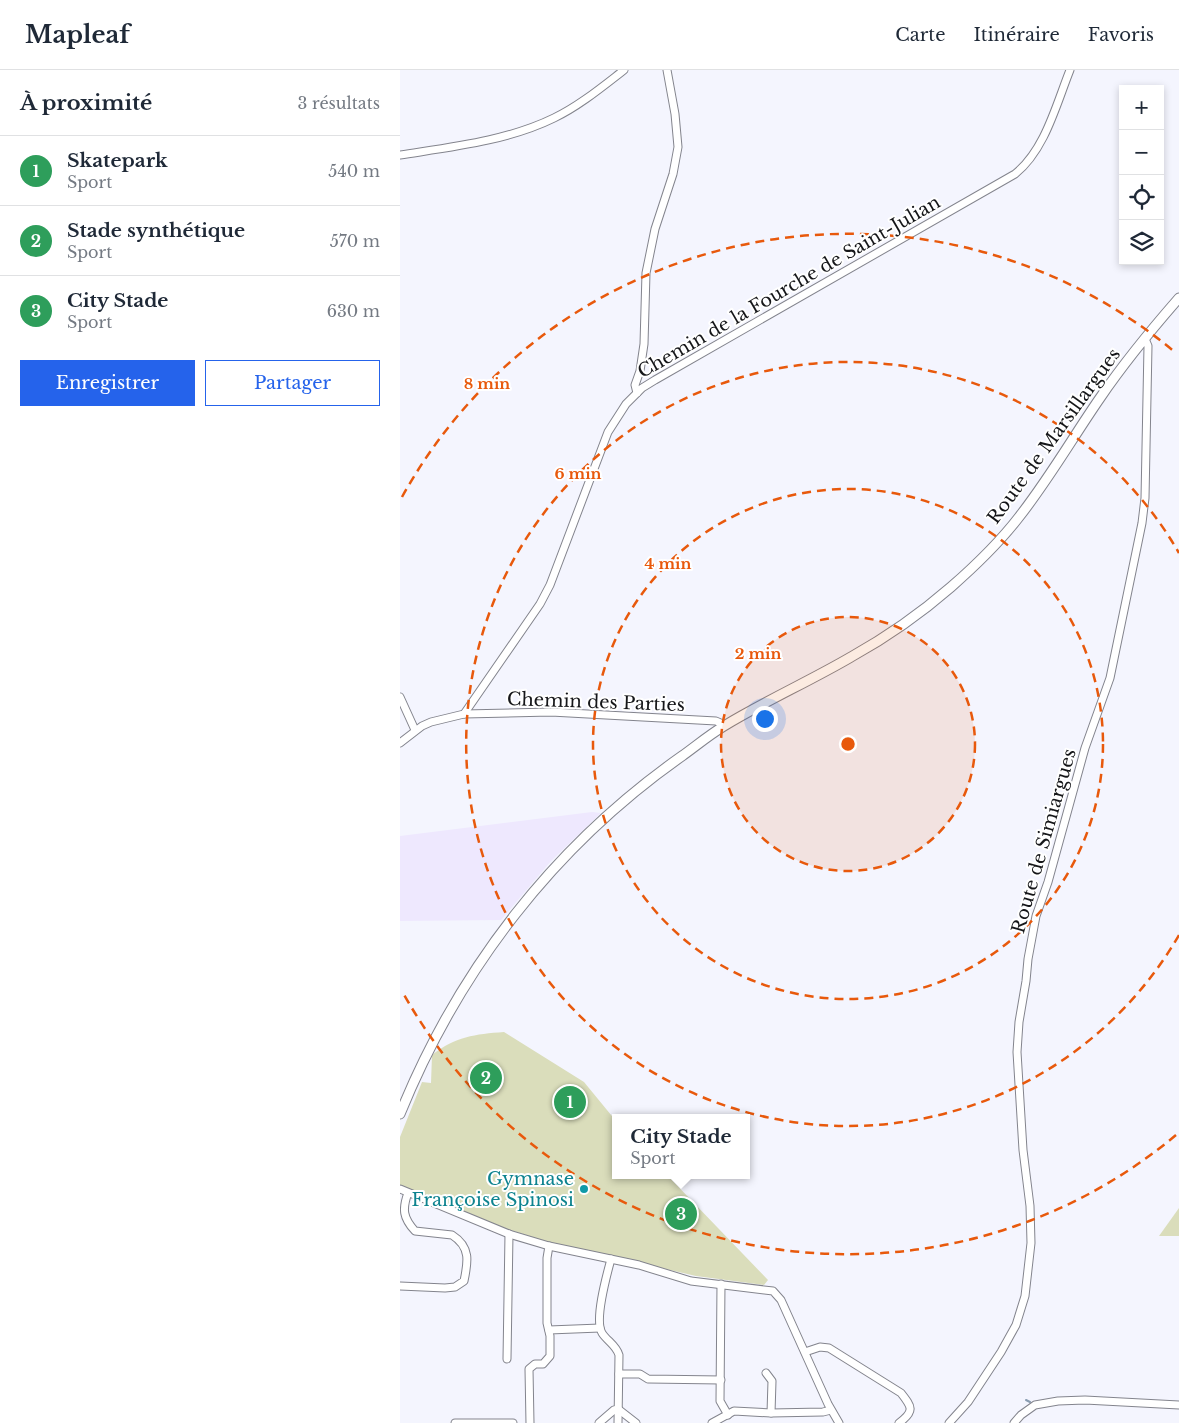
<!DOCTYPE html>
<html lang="fr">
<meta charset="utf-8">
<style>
:root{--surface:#fff;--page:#f2f2f3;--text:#1f2937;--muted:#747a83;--line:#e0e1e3;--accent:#2563eb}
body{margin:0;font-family:"Libre Baskerville",serif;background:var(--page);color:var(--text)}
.controls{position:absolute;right:15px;top:15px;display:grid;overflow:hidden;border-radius:0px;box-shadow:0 2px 8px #0003}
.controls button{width:45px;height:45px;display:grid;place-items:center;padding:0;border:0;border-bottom:1px solid var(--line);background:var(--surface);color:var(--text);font:25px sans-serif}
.you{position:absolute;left:364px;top:648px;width:18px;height:18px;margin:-12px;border:4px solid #fff;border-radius:50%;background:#1a73e8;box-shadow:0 0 0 8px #1a73e833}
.badge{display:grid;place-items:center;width:32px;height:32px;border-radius:50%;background:var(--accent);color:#fff;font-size:16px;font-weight:700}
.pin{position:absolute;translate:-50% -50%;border:2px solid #fff;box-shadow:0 1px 5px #0006}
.popup{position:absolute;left:212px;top:1044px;width:138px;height:65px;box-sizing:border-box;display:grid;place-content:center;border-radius:0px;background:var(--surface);filter:drop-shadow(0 1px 4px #0005);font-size:16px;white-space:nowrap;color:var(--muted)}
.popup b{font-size:19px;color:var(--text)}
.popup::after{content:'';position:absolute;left:50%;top:100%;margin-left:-10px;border:10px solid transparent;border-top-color:var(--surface)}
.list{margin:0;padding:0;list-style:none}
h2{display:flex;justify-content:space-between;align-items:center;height:65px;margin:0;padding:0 20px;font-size:21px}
h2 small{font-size:16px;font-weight:400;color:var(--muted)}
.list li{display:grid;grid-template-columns:32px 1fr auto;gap:15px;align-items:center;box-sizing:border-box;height:70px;padding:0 20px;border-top:1px solid var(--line)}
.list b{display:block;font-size:19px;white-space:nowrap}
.list p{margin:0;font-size:16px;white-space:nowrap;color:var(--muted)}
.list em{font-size:16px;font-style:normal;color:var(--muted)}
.actions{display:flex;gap:10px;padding:15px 20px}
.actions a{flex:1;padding:11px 0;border:1px solid var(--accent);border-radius:0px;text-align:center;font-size:18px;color:var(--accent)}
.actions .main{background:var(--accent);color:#fff}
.icon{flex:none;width:28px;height:28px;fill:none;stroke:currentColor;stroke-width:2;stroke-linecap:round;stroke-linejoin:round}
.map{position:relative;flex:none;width:779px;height:1353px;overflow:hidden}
header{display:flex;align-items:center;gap:30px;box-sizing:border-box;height:70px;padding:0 25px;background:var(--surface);border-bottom:1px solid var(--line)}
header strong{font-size:24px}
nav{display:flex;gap:28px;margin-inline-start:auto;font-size:18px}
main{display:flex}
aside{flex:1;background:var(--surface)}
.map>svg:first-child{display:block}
</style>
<header>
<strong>Mapleaf</strong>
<nav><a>Carte</a><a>Itinéraire</a><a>Favoris</a></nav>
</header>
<main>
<aside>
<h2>À proximité<small>3 résultats</small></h2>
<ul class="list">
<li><span class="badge" style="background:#2e9e5b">1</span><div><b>Skatepark</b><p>Sport</p></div><em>540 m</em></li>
<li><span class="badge" style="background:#2e9e5b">2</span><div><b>Stade synthétique</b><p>Sport</p></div><em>570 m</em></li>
<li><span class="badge" style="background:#2e9e5b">3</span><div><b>City Stade</b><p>Sport</p></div><em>630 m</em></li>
</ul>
<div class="actions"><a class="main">Enregistrer</a><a>Partager</a></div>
</aside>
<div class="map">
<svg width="779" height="1353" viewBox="0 0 779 1353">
<rect width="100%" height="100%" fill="#f4f5fe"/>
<!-- industrial -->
<polygon fill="#eee8fe" points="192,742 201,743 151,791 101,850 0,851 0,766"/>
<!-- green -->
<g fill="#daddbb">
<path d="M104 962 184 1012 216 1051V1105H267L368 1210 364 1215 296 1206 145 1171 101 1157 0 1116V1067L22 1012 31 1013 32 985C55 967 75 964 104 962Z"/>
<polygon points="779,1138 779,1166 759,1166"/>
</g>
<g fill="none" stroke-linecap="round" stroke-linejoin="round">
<!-- stream -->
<polyline stroke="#889bb0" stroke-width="2" points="626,1330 630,1332"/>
<defs>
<g id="minor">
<path d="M0 85C51 77 107 71 154 48 179 36 202 17 224 0"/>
<polyline points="237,323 235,315 240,301 244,274 246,203 255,159 273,104 278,77 275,44 267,0"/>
<polyline points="0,627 15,660"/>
<path d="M64 644 140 534 150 515 208 362 226 334 242 318 255 310 615 104C645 80 656 35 670 0"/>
<polyline points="0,673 22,656 31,652 64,644 151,642 316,651 325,655"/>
<polyline points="0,1119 109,1164 149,1176 239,1195 291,1211 373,1221 381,1230 428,1334 439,1353"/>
<path d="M211 1189C207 1204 194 1250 202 1263 207 1271 216 1275 219 1285L218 1353"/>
<polyline points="321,1214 320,1331 328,1345"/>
<path d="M0 1216 45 1218 55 1217 64 1211C68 1192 71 1177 52 1165L15 1161C3 1148 2 1139 8 1123"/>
<polyline points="149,1260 200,1258"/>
<path d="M405 1282 420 1277 429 1278 501 1323C512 1337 515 1341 499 1353"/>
<polyline points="107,1289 109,1164"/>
<polyline points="366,1303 372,1311 371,1343"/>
<polyline points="219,1304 240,1304 248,1309 321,1310"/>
<polyline points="218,1339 236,1353"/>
<polyline points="55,1353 113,1353"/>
<polyline points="130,1353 129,1299 135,1294 143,1294 150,1286 150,1266 147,1253 147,1188 149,1176"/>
<polyline points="199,1353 214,1340 218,1339"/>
<polyline points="312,1353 334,1341 371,1343 423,1342 431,1340"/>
<polyline points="549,1353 568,1332 601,1282 616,1255 625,1226 631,1173 630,1136 623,1080 617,982 619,952 626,911 628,889 636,846 648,812 685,678 710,608 742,453 745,428 748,276 745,269"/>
<polyline points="614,1353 621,1345 635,1335 658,1331 685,1330 779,1335"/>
</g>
<path id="major" d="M0 1044C59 899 154 776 282 686 296 676 309 665 324 656 365 631 410 611 451 587 487 567 520 544 551 517 575 496 599 473 619 447 649 409 673 367 700 328 724 293 751 260 779 228"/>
</defs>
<!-- minor casing -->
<use href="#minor" stroke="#83848d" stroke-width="9"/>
<!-- major casing -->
<use href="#major" stroke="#83848d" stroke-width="11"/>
<!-- minor -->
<use href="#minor" stroke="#fff" stroke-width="7"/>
<!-- major -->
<use href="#major" stroke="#fff" stroke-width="9"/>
</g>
<!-- distance rings -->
<circle cx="448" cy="674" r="127" fill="#e8590c" fill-opacity=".12"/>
<g fill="none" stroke="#e8590c" stroke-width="2.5" stroke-dasharray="9 6">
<circle cx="448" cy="674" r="127"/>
<circle cx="448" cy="674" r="255"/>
<path d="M779 865A382 382 0 1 1 779 483"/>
<path d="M776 1065A510 510 0 0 1 2 921M2 427A510 510 0 0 1 776 283"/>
</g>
<!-- markers -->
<circle fill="#0f9aa8" stroke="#fff" stroke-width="2" cx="184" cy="1119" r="5"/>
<g text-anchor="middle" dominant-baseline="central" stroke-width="4" stroke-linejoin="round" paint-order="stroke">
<!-- street labels -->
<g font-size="18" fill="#151619" stroke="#fff">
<text transform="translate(389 217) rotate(-30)">Chemin de la Fourche de Saint-Julian</text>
<text transform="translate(654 366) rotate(-54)">Route de Marsillargues</text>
<text transform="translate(196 632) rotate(2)">Chemin des Parties</text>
<text transform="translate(644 771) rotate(-74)">Route de Simiargues</text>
</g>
<!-- culture labels -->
<g font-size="18" fill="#0d838f" stroke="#fff" text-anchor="end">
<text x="174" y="1109">Gymnase<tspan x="174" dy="21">Françoise Spinosi</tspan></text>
</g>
</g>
<circle cx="448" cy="674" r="8" fill="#e8590c" stroke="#fff" stroke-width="2.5"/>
<g font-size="15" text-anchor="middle" font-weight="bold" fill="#e8590c" stroke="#fff" stroke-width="4" stroke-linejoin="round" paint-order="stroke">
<text x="87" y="319">8 min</text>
<text x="178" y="409">6 min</text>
<text x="268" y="499">4 min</text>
<text x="358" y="589">2 min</text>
</g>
</svg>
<div class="controls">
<button>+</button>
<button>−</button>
<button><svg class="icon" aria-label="locate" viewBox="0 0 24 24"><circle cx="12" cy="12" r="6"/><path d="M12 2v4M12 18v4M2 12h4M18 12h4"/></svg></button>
<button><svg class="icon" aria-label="layers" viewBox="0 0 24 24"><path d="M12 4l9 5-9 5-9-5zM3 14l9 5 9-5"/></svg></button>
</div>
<div class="you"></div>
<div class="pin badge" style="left:170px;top:1032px;background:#2e9e5b">1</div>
<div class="pin badge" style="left:86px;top:1008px;background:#2e9e5b">2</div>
<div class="pin badge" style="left:281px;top:1144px;background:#2e9e5b">3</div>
<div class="popup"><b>City Stade</b>Sport</div>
</div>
</main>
